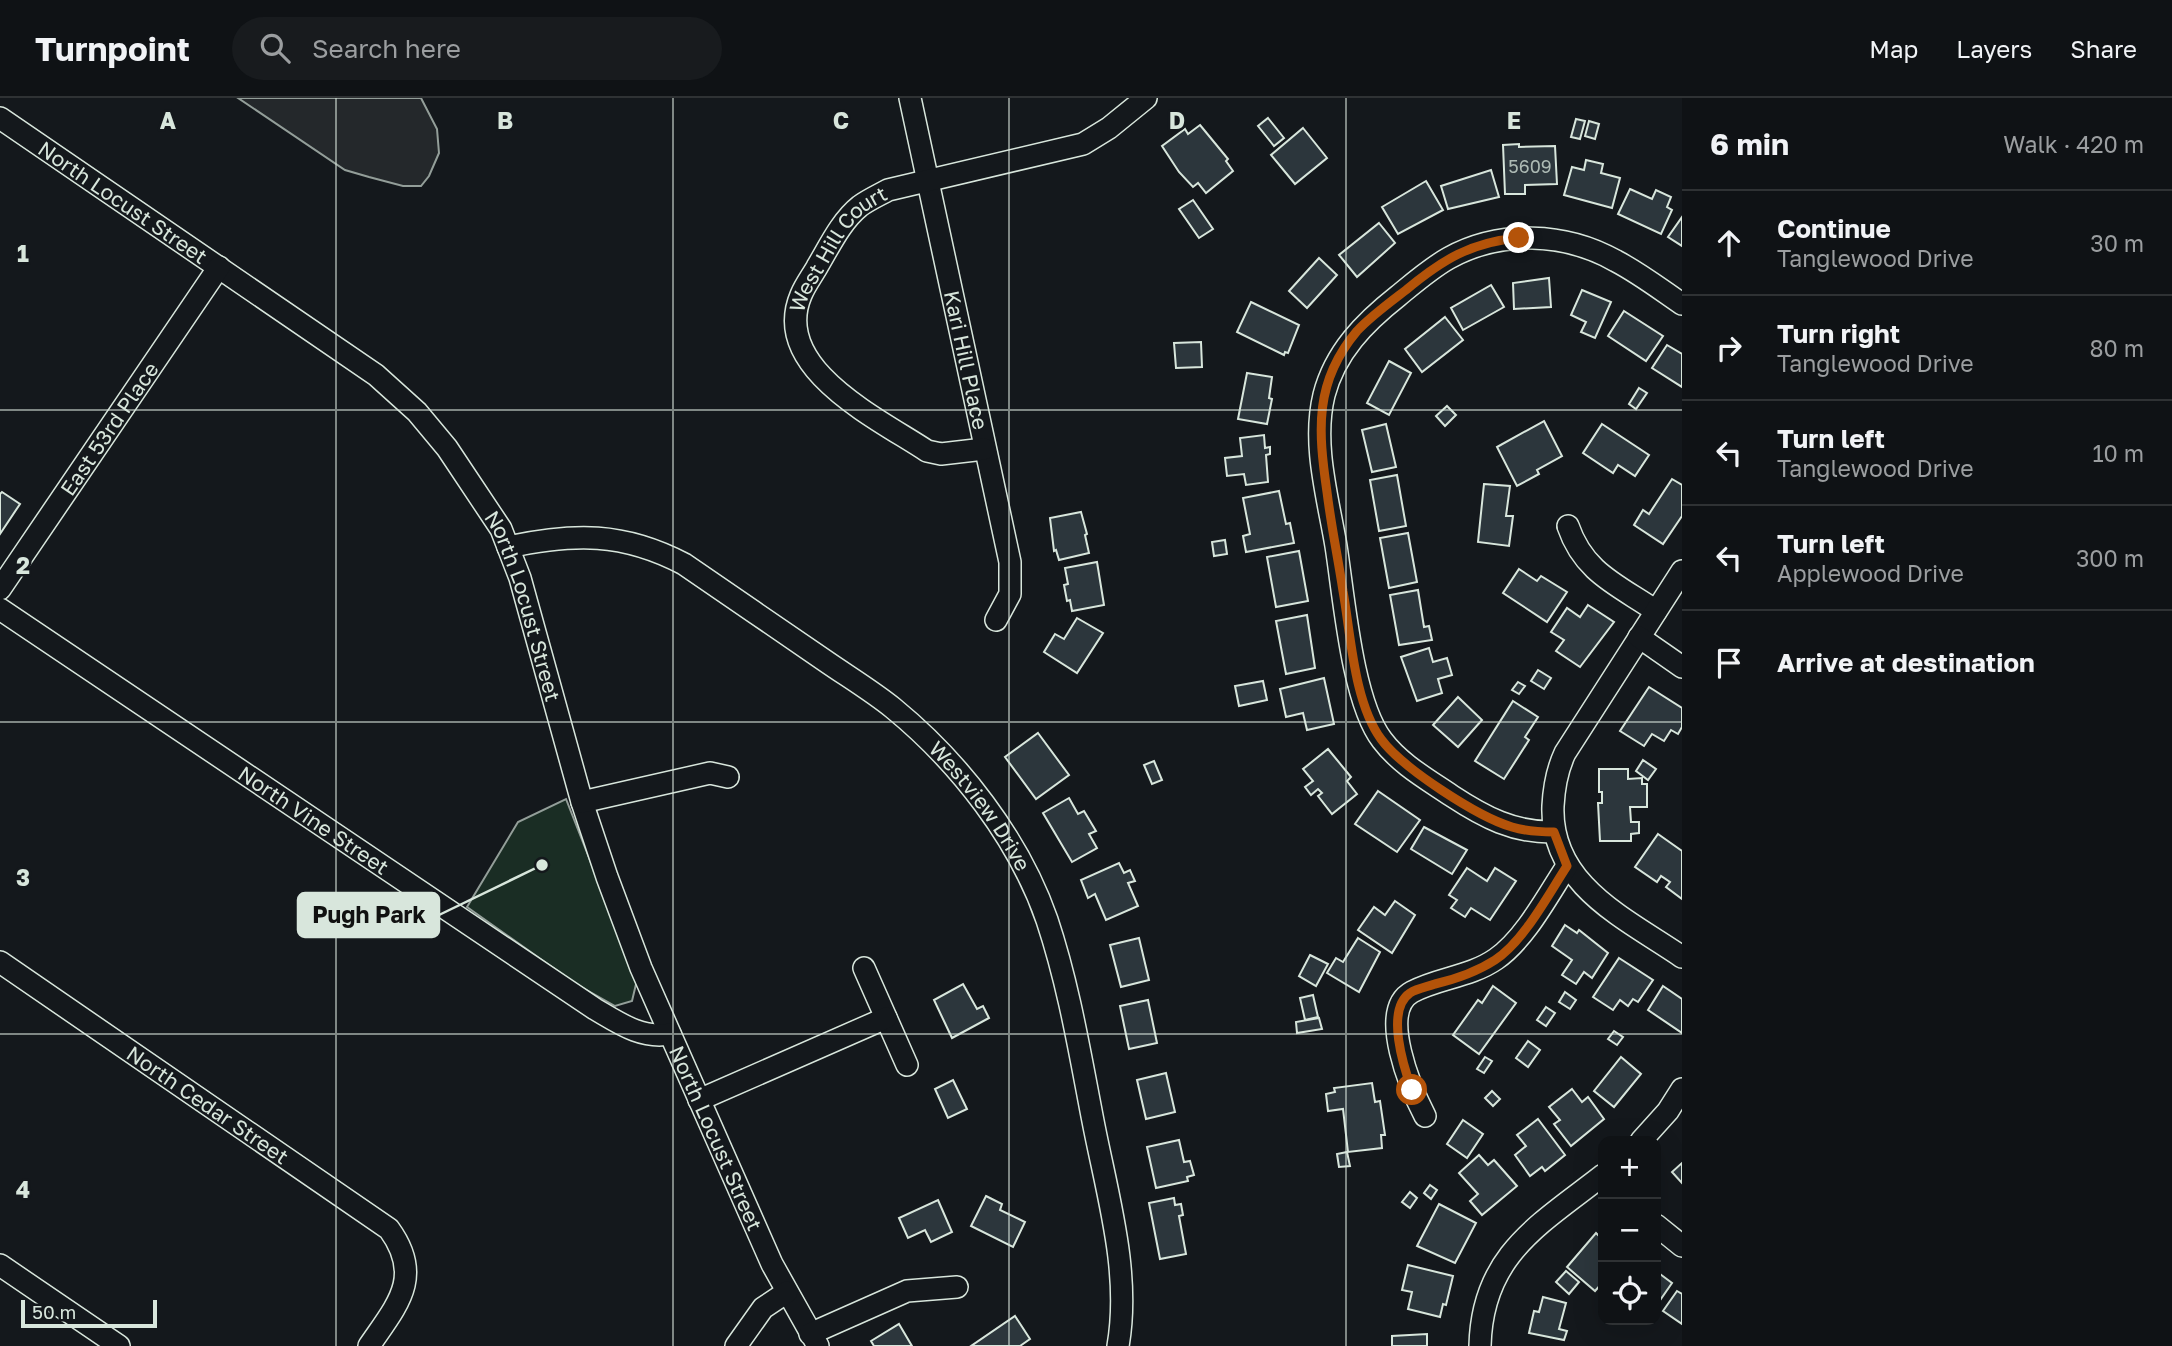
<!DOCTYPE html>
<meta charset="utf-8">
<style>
:root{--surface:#0f1215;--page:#181b1e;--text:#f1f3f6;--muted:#9b9ea0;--line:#2f3234}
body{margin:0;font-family:"Golos Text",sans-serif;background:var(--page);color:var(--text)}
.controls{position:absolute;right:21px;bottom:21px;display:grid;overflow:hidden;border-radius:14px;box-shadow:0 7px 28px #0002}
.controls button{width:63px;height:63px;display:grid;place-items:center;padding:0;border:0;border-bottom:2px solid var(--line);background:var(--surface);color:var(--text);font:35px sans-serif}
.scale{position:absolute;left:21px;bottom:18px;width:136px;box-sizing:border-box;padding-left:7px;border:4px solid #d8e6dc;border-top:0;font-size:19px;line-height:24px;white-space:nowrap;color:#d8e6dc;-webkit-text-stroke:5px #14181c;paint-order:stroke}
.stop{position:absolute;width:21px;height:21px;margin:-16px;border:5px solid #b45309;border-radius:50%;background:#fff}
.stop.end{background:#b45309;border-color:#fff;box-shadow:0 2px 7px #0008}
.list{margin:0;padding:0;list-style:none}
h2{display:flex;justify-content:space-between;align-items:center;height:91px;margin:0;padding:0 28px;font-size:30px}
h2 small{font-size:23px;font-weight:400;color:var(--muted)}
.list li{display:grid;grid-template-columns:46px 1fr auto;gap:21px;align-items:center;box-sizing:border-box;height:105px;padding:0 28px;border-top:2px solid var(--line)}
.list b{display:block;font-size:26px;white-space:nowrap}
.list p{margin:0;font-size:23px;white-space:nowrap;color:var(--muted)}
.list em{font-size:23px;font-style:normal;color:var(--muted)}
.icon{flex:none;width:38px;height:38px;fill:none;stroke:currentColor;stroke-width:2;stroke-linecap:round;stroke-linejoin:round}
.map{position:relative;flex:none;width:1682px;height:1248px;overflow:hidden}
header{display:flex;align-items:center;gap:42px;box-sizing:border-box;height:98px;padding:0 35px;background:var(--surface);border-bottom:2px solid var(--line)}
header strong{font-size:33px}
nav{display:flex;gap:38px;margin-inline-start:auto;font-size:24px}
.search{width:490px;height:63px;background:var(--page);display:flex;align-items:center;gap:18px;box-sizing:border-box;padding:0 24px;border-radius:38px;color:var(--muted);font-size:26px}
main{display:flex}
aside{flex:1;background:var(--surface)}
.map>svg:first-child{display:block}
</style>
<header>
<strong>Turnpoint</strong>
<div class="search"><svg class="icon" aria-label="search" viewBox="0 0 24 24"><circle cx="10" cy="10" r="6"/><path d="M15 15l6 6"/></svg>Search here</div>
<nav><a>Map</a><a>Layers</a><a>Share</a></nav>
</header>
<main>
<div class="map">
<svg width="1682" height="1248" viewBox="0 0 1682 1248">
<rect width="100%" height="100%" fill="#14181c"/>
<!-- green -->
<polygon fill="#1a2d24" stroke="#939e99" stroke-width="2" points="566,701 637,882 632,903 615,908 576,886 467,809 518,724"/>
<!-- parking -->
<polygon fill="#24282b" stroke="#939e99" stroke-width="2" points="238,0 421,0 437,31 439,55 429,78 421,88 403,88 369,79 345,72"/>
<!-- building -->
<g fill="#2c363c" stroke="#d8e6dc" stroke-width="2">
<polygon points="1268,20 1284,40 1274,48 1258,28"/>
<polygon points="1576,21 1585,23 1580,41 1571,39"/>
<polygon points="1589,23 1599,26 1595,41 1585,38"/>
<polygon points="1200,27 1228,61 1226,63 1233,73 1206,95 1198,85 1193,89 1179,74 1162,48 1185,31 1188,36"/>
<polygon points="1303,30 1327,60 1295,86 1271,57"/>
<polygon points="1519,46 1519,49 1555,48 1557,86 1525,87 1525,96 1505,96 1503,47"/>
<polygon points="1586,62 1603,66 1601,75 1620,80 1612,110 1564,97 1572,69 1584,72"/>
<polygon points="1491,72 1499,99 1448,111 1441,88"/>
<polygon points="1426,83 1443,112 1398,136 1382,109"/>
<polygon points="1630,91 1652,101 1656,92 1671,99 1667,109 1672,112 1661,136 1618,116"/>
<polygon points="1193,102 1213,131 1199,140 1179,111"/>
<polygon points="1682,119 1682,148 1668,139"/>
<polygon points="1379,125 1395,145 1357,179 1339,157"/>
<polygon points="1319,160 1337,177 1307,210 1289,193"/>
<polygon points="1549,180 1551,209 1514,211 1513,185"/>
<polygon points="1491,187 1504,209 1463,232 1451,210"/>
<polygon points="1582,192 1611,204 1595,240 1581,234 1586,224 1571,217"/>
<polygon points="1251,204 1299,227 1288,255 1285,254 1284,257 1237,234"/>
<polygon points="1624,213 1663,238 1646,263 1608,238"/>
<polygon points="1445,219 1463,242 1422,274 1405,251"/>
<polygon points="1201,244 1202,269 1176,270 1174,245"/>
<polygon points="1667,247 1682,256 1682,289 1652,270"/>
<polygon points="1389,263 1411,275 1389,317 1367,305"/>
<polygon points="1247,275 1272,279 1269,300 1272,301 1267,326 1238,321"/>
<polygon points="1639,290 1647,295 1636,311 1629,306"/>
<polygon points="1447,308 1456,317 1445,328 1436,318"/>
<polygon points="1544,323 1562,358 1537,372 1539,376 1517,388 1497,349"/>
<polygon points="1386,326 1396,369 1372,374 1362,332"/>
<polygon points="1602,326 1649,357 1635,378 1618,367 1613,375 1583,355"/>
<polygon points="1264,337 1265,350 1270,349 1270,356 1266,357 1268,384 1246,387 1244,376 1227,378 1225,360 1242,358 1240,340"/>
<polygon points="1397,377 1406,428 1379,433 1370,382"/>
<polygon points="1672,381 1682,387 1682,418 1663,446 1634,427 1643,412 1649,416"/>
<polygon points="1484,386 1510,388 1506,418 1513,418 1509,448 1478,444"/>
<polygon points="1279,393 1286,426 1290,425 1294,445 1246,454 1243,438 1250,436 1243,400"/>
<polygon points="2,394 20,406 0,436 0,396"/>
<polygon points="1081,414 1087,436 1085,437 1089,455 1059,462 1056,452 1054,453 1050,420"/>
<polygon points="1408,435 1417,484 1389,490 1380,440"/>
<polygon points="1225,442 1227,456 1214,458 1212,444"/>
<polygon points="1299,453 1308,503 1276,509 1267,459"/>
<polygon points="1097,464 1104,507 1072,513 1070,502 1067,503 1064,487 1068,486 1065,470"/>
<polygon points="1519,471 1537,483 1541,478 1567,494 1547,524 1503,495"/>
<polygon points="1418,492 1424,529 1429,528 1432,542 1399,547 1390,497"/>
<polygon points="1588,507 1614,524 1580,569 1556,553 1564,542 1551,534 1567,510 1580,519"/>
<polygon points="1307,517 1315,570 1286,576 1276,523"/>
<polygon points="1077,520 1103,535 1077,575 1044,554 1055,536 1064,541"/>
<polygon points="1429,550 1433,564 1447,560 1452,577 1438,581 1442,595 1417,603 1401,559"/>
<polygon points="1538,572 1551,580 1544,591 1531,583"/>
<polygon points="1324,580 1334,626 1307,632 1303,615 1286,619 1280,591"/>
<polygon points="1263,583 1267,602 1239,608 1235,588"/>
<polygon points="1518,584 1525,588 1519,596 1512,592"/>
<polygon points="1649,589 1682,610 1682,629 1678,636 1671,632 1664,643 1652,636 1644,648 1620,633"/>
<polygon points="1458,599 1482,622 1458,649 1433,627"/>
<polygon points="1513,603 1538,619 1525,639 1529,642 1504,681 1475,663"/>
<polygon points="1038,635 1069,677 1036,701 1005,659"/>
<polygon points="1328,651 1351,679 1347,683 1357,696 1332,716 1318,698 1322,695 1318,691 1311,697 1305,689 1313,683 1303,671"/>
<polygon points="1643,662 1656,671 1648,682 1636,673"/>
<polygon points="1154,663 1162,682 1152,686 1144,667"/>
<polygon points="1599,671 1628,671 1628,681 1642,680 1642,686 1647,686 1647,709 1630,709 1631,724 1639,724 1639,735 1631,736 1631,743 1600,743 1598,705 1602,705 1602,694 1599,694"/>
<polygon points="1378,693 1420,722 1397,754 1355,726"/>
<polygon points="1069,700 1078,716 1084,713 1096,733 1089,736 1097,750 1072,764 1043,715"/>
<polygon points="1424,729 1467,752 1452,776 1411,751"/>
<polygon points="1658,736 1682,753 1682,801 1666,789 1670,784 1661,778 1657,784 1635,769"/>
<polygon points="1119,765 1124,775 1130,772 1135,783 1128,785 1138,808 1106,822 1095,796 1088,800 1081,782"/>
<polygon points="1467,770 1487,783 1495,770 1516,783 1490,822 1471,810 1465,819 1451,810 1457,802 1449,797"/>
<polygon points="1395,803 1415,817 1392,855 1358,832 1374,809 1385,817"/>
<polygon points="1565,827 1577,835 1579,832 1608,855 1592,880 1584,874 1576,886 1562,877 1572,862 1552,848"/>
<polygon points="1139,840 1149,882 1121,889 1110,847"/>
<polygon points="1358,840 1380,854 1359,894 1327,875 1336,860 1343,864"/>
<polygon points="1310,857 1328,866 1316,888 1299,878"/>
<polygon points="1619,860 1653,882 1638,904 1633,901 1628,908 1620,902 1613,912 1593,899"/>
<polygon points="963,886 977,911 983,908 989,920 952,940 934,902"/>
<polygon points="1493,888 1516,905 1479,956 1453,937 1478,902 1482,905"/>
<polygon points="1663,888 1682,901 1682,935 1648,912"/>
<polygon points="1565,894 1576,902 1570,911 1559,904"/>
<polygon points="1313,897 1318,919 1305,922 1300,900"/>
<polygon points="1148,902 1157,945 1129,951 1120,908"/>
<polygon points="1546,909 1555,915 1546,928 1537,922"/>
<polygon points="1319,920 1322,931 1297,935 1296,924"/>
<polygon points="1614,933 1623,939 1617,947 1608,941"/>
<polygon points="1528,943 1540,952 1528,969 1516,960"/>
<polygon points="1485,959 1492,963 1484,975 1477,971"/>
<polygon points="1621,959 1641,976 1614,1009 1594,993"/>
<polygon points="1166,975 1175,1014 1146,1021 1137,982"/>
<polygon points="953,982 967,1011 948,1020 935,991"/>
<polygon points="1372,985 1375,1004 1380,1003 1385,1037 1381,1037 1382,1050 1348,1054 1343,1011 1328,1013 1326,996 1335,994 1334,990"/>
<polygon points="1572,991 1582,1004 1588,999 1604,1021 1571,1048 1554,1026 1560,1022 1549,1009"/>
<polygon points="1492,993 1500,1001 1493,1008 1485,1000"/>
<polygon points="1538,1021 1565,1057 1545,1073 1542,1069 1530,1078 1515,1057 1526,1048 1517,1037"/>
<polygon points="1463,1022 1483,1036 1467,1060 1447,1046"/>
<polygon points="1179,1042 1184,1064 1190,1063 1194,1077 1187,1079 1188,1083 1156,1090 1147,1049"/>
<polygon points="1347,1054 1350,1068 1339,1069 1337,1056"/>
<polygon points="1479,1057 1488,1067 1494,1062 1517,1088 1482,1117 1470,1103 1478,1096 1459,1075"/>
<polygon points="1682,1065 1682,1085 1672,1074"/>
<polygon points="1430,1087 1437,1092 1431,1101 1424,1095"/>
<polygon points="1410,1094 1417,1100 1410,1110 1402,1104"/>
<polygon points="986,1098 1002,1106 1000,1112 1025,1124 1013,1149 971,1128"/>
<polygon points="1174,1100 1175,1107 1181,1106 1183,1117 1179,1118 1186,1156 1160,1161 1149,1105"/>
<polygon points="938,1102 952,1134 931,1144 925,1132 908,1140 899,1120"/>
<polygon points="1439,1106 1476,1125 1455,1165 1417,1148"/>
<polygon points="1596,1135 1603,1142 1603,1184 1595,1193 1567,1169"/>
<polygon points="1408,1167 1453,1178 1446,1207 1443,1206 1440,1219 1408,1211 1412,1194 1402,1192"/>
<polygon points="1566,1173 1579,1184 1569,1196 1556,1184"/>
<polygon points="1656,1173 1672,1185 1656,1208"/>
<polygon points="1677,1193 1682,1196 1682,1226 1663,1213"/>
<polygon points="1543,1199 1566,1205 1559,1231 1567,1233 1564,1242 1529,1235 1534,1213 1539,1214"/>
<polygon points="1015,1218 1030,1241 1020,1248 971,1248"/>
<polygon points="899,1226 912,1248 874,1248 871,1243"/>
<polygon points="1427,1236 1427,1248 1392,1248 1392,1238"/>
</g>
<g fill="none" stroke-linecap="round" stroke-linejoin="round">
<defs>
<g id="minor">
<path id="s1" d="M910 0 1010 464V496L996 522"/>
<path id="s2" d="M0 20 376 277 417 314 447 350 501 431 520 480 582 704 607 779 641 870 772 1166 818 1248"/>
<path id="s3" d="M984 351 941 356 927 353C879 321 770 270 801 197 805 187 812 178 817 169 829 149 841 123 860 108 868 102 879 97 888 92L1083 46 1109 30 1146 0"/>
<path d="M1568 428C1584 475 1618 487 1656 513"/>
<path id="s4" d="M508 449C574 435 623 434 684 466 731 498 777 530 824 562 847 578 872 593 893 610 959 664 1019 741 1047 822 1069 888 1080 956 1093 1023 1107 1096 1131 1174 1118 1248"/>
<path d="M1682 473 1565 655C1557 672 1554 689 1553 708 1550 787 1625 820 1682 859"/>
<path id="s5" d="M0 491 219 169"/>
<path id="s6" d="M0 511 595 911C619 925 641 941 670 936"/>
<polyline points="1639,539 1682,569"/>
<polyline points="582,704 710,675 728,679"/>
<path d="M1554 734C1514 735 1484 719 1452 698 1427 681 1400 666 1382 642 1352 603 1344 499 1336 448 1328 400 1312 346 1324 297 1335 254 1365 224 1398 198 1415 184 1431 170 1449 160 1500 132 1565 134 1616 163 1639 175 1660 191 1682 206"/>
<path id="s7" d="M0 864 389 1131C424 1179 397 1207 369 1248"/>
<polyline points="864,870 907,967"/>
<polyline points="699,1002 886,920"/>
<path d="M1425 1018C1412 993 1377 913 1412 894 1438 880 1470 879 1496 861 1525 841 1548 797 1567 768"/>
<polyline points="1641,1043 1668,1013 1682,991"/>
<polyline points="1656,1127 1682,1148"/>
<polyline points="0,1167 119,1248"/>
<polyline points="810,1236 907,1193 957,1189"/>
<polyline points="736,1248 763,1210 787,1194"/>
<path d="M1480 1248C1482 1157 1539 1127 1603 1077"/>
</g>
</defs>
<!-- minor casing -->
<use href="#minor" stroke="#d8e6dc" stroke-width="24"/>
<!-- minor -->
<use href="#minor" stroke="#14181c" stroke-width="21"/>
</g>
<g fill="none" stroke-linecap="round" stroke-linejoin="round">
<!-- route -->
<path stroke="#b45309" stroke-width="9" d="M1412 992C1404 970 1385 912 1410 895 1418 890 1427 889 1435 886 1456 881 1478 873 1495 862 1524 843 1548 797 1567 768L1554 734C1540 734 1525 733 1512 729 1478 719 1402 670 1381 641 1354 604 1351 538 1343 493 1338 460 1331 427 1327 394 1318 332 1314 284 1357 233 1371 218 1389 205 1406 192 1442 162 1471 144 1519 140"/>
</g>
<!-- grid -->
<path fill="none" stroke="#d8e6dc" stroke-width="2" stroke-opacity="0.55" d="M336 0V1248M673 0V1248M1009 0V1248M1346 0V1248M0 312H1682M0 624H1682M0 936H1682"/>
<g text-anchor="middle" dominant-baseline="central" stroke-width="5" stroke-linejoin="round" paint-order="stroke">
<!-- number labels -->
<g font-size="18" fill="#adbab4">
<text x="1530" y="68">5609</text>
</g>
<!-- street labels -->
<g font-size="21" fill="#d8e6dc" stroke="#14181c">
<text stroke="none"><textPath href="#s2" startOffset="149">North Locust Street</textPath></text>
<text stroke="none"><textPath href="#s3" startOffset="336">West Hill Court</textPath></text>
<text stroke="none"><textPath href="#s1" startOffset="268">Kari Hill Place</textPath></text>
<text stroke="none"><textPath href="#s5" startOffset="194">East 53rd Place</textPath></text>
<text stroke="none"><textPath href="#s2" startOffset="735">North Locust Street</textPath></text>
<text stroke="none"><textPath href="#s4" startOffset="567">Westview Drive</textPath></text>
<text stroke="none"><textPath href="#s6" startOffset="378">North Vine Street</textPath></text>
<text stroke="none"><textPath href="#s7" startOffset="252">North Cedar Street</textPath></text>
<text stroke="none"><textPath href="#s2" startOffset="1302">North Locust Street</textPath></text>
</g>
</g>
<g font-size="23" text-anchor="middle" font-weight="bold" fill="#d8e6dc" stroke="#14181c" stroke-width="5" stroke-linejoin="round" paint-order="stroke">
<text x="168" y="31">A</text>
<text x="505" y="31">B</text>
<text x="841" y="31">C</text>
<text x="1177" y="31">D</text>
<text x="1514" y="31">E</text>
<text x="23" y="164">1</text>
<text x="23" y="476">2</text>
<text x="23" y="788">3</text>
<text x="23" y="1100">4</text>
</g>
<!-- callouts -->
<path fill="none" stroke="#d8e6dc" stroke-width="2.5" d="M542 767L439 817"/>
<circle fill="#d8e6dc" stroke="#14181c" stroke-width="2.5" cx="542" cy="767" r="7"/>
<rect fill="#d8e6dc" stroke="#d8e6dc" stroke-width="2.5" x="298" y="795" width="141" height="44" rx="7"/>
<g font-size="23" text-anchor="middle" font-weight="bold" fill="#111">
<text x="369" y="825">Pugh Park</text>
</g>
</svg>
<div class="controls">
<button>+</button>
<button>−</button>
<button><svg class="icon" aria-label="locate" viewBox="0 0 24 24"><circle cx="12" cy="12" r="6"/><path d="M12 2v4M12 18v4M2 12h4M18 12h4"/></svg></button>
</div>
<div class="scale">50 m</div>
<div class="stop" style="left:1412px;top:992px"></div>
<div class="stop end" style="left:1519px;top:140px"></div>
</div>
<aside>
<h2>6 min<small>Walk · 420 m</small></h2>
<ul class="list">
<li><svg class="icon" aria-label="ahead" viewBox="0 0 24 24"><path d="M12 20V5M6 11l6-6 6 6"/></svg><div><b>Continue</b><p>Tanglewood Drive</p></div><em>30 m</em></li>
<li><svg class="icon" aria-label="right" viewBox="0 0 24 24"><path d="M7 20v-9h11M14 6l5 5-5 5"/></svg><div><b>Turn right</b><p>Tanglewood Drive</p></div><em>80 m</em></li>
<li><svg class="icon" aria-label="left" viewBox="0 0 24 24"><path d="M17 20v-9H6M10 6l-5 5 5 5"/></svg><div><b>Turn left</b><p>Tanglewood Drive</p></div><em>10 m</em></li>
<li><svg class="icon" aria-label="left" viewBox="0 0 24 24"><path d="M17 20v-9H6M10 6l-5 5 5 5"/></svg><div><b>Turn left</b><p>Applewood Drive</p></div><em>300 m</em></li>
<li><svg class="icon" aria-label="arrive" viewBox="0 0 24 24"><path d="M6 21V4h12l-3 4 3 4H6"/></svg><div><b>Arrive at destination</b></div></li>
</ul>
</aside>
</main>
